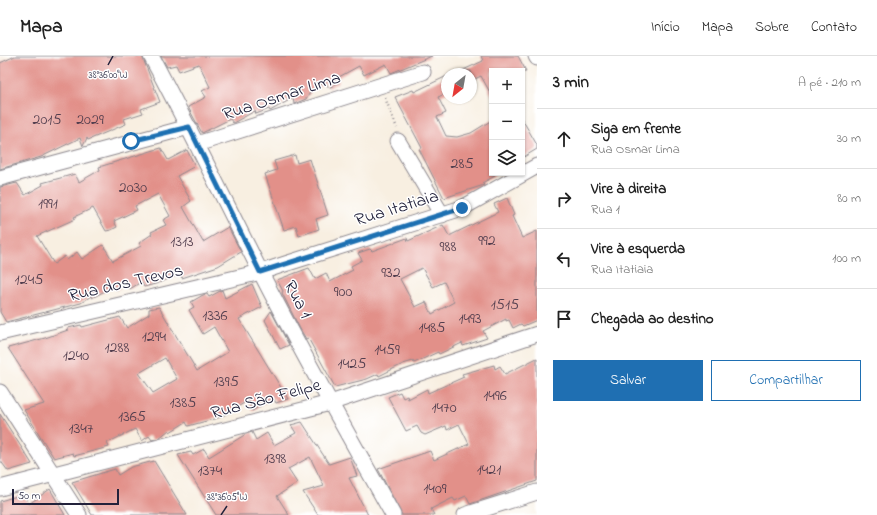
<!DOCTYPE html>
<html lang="pt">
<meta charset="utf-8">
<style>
:root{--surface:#fff;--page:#f2f2f2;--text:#222;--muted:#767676;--line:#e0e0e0;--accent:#1f6fb2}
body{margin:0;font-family:"Indie Flower",sans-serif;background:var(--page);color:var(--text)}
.controls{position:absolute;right:12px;top:12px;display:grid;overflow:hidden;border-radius:0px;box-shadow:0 1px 3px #0004}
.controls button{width:36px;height:36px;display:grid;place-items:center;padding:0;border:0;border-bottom:1px solid var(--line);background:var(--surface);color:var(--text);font:20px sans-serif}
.compass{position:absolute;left:441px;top:12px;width:36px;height:36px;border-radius:50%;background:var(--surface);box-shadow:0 1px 3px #0004;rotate:211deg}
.scale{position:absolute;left:12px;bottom:10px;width:107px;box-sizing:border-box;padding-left:4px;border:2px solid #22223b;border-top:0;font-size:11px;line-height:14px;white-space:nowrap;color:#22223b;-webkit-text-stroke:3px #fff;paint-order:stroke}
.stop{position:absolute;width:12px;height:12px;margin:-9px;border:3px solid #1f6fb2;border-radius:50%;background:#fff}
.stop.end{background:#1f6fb2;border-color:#fff;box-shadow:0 1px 4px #0008}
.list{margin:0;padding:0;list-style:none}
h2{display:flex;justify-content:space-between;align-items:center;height:52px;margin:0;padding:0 16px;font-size:17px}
h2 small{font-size:13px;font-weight:400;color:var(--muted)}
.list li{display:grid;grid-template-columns:26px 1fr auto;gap:12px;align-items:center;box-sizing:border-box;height:60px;padding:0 16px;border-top:1px solid var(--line)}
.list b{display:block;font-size:15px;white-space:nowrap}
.list p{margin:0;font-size:13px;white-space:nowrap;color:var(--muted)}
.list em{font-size:13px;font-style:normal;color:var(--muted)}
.actions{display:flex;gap:8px;padding:12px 16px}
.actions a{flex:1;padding:9px 0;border:1px solid var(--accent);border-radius:0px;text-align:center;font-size:14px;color:var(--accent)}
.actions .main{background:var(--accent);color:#fff}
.icon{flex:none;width:22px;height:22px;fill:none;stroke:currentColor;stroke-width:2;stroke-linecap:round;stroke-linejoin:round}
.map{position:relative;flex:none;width:537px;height:459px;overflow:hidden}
header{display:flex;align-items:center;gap:24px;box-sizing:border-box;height:56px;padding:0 20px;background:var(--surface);border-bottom:1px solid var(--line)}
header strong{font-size:19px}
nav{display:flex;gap:22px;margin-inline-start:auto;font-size:14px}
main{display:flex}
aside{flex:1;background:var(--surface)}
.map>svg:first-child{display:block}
</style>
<header>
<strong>Mapa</strong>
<nav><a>Início</a><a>Mapa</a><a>Sobre</a><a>Contato</a></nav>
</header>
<main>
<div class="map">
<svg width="537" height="459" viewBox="0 0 537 459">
<rect width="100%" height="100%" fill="#fff"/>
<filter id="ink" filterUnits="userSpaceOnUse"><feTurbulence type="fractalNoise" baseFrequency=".025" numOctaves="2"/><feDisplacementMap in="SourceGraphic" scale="8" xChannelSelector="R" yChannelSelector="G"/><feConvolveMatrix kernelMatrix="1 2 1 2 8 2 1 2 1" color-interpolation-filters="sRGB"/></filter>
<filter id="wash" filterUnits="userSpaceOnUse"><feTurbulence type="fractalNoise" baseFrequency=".012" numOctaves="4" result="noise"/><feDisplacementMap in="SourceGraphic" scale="16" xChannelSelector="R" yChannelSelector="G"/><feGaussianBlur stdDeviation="0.9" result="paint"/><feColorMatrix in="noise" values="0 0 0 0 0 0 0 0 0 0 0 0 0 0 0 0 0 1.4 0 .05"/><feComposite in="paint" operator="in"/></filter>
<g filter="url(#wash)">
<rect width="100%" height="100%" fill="#f8efe1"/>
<g id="blocks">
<!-- building -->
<g fill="#e29089" fill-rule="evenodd">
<polygon points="15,0 142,0 160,46 141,53 143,57 124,63 126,68 88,84 87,82 83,90 80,82 41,101 0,113 0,7"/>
<polygon points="161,0 432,0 391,17 386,8 364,19 359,10 337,22 339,26 329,32 325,26 311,35 306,43 294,48 293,42 270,55 269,53 256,58 255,55 233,67 230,63 202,77 188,51 206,41 202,35 210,31 199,8 179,15 176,9 167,11"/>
<polygon points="481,0 518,0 526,15 492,15 492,40 481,20 471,25 471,15 461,15 483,5"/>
<polygon points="447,20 447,37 438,41 446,57 437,61 446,80 457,81 471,77 492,64 492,117 495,120 482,127 484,129 444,142 419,93 422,92 395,41 413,34 414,36"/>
<polygon points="522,63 537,89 537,93 522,102"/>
<path d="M161 92 168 104 187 94 195 110 177 120 191 145 183 151 203 186 228 171 241 196 218 210 182 222 180 218 159 227 144 231 141 226 130 233 126 228 116 234 114 230 92 242 91 240 81 247 6 266 0 256V131L17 127 25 139 43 129 42 127 75 118 79 126 100 114 99 111ZM158 138 170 160 163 164 166 169 151 176 152 178 139 187 141 190 113 205 103 189 82 203 77 196 67 204 65 200 54 208 37 180 75 163 74 161 93 152 106 175 111 174 117 171 114 165 137 154 135 150Z"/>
<polygon points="295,99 297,107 310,103 328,159 316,163 319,173 299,180 296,170 284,174 265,118 277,114 274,105"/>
<path d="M507 142 514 159 512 160 522 182 537 175V264L523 270 521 268 513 272 509 264 506 265V263L483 275 487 282 463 290 462 287 439 298 438 296 414 307 413 305 403 308 379 320 378 318 367 323 335 331 308 282 306 283 300 273 282 237 283 235 277 224 309 212 315 223 326 217 330 226 353 214 351 210 362 204 358 197 370 193 372 195 407 182 408 185 443 169 449 180 498 156 494 148ZM422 212 433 231 444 226 454 246 432 258 426 246 415 251 400 223Z"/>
<path d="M252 228 262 251 239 263 288 343 276 347 273 342 252 355 249 344 221 361 188 370 186 366 170 376 169 374 159 382 152 384 149 380 142 385 135 373 107 387 109 391 74 400 73 397 54 402 24 354 44 348 8 292 45 282 68 274V272L81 269 82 271 120 261 127 272 149 258V253L159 251 197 315 228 296 214 271 203 278 189 254 194 251 191 246 203 239 207 238 209 241 222 234 225 242ZM165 302 177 323 153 337 139 317Z"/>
<polygon points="271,255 289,289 280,293 265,264"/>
<polygon points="537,302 537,425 470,448 466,440 455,445 453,442 431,453 434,459 402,459 378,413 430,395 434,404 469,388 459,368 447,374 446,370 425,379 421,377 417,370 406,375 388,341 400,336 403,342 407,340 408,343 427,333 428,337 464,321 462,318 494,309 495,313 500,310 505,318"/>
<polygon points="0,358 27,400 32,408 8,415 0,404"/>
<polygon points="302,366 329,408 350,401 357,420 349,422 368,459 318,459 303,436 324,430 310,401 288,413 297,427 277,440 289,459 216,459 178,399 191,396 193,399 204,393 209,401 246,378 252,376 256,384 267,377 274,389 296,377 291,369"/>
<polygon points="154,405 187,459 92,459 72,426 115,413 118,419 131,411"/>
<polygon points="50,433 65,459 0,459 0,445 24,438 29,448"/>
</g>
</g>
</g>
<g filter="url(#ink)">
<use href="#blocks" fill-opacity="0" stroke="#8d888e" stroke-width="1"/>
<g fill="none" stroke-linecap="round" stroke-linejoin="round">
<defs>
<g id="minor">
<path d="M151 0C189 71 224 143 260 215 302 298 348 378 393 459"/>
<polyline points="536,0 537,2"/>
<polyline points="398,85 442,159"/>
<polyline points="197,88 423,16"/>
<polyline points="0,122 189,71"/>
<polyline points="0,277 261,216 285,208 462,152 537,110"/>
<polyline points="0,336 79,459"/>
<polyline points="0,432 330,347 537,278"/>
<polyline points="465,459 537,436"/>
</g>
</defs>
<!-- minor casing -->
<use href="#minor" stroke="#8d888e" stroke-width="17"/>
<!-- path -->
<polyline stroke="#8d888e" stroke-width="2.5" stroke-dasharray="1 3" stroke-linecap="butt" points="385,42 397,72"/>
<!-- minor -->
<use href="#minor" stroke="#fff" stroke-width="15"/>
</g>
</g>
<g fill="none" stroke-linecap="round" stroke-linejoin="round" filter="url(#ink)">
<!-- route -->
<polyline stroke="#1f6fb2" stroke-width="5" points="131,85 189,71 260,216 462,152"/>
</g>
<!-- ticks -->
<path fill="none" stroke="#22223b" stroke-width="1.5" d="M108 9 113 0M221 459 227 450"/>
<g text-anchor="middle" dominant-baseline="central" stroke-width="3" stroke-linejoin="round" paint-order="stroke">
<!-- number labels -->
<g font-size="16" fill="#523e4e">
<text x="47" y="64">2015</text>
<text x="90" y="64">2029</text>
<text x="462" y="108">285</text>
<text x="133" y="132">2030</text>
<text x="48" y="148">1991</text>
<text x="487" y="185">992</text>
<text x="182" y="186">1313</text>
<text x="448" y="191">988</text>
<text x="391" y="217">932</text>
<text x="29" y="224">1245</text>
<text x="343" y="236">900</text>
<text x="505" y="249">1515</text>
<text x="215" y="260">1336</text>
<text x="470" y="263">1493</text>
<text x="432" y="272">1485</text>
<text x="154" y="281">1294</text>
<text x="117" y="292">1288</text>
<text x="387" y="294">1459</text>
<text x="76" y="300">1240</text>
<text x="352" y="308">1425</text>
<text x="226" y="326">1395</text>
<text x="495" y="340">1496</text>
<text x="183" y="347">1385</text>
<text x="444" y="352">1470</text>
<text x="132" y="361">1365</text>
<text x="81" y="373">1347</text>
<text x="275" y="403">1398</text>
<text x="489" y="414">1421</text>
<text x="210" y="415">1374</text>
<text x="435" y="433">1409</text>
</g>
<!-- street labels -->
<g font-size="18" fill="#22223b" stroke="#fff">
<text transform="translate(282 41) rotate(-18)">Rua Osmar Lima</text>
<text transform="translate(397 153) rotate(-17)">Rua Itatiaia</text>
<text transform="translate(126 228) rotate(-13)">Rua dos Trevos</text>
<text transform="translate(297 244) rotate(62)">Rua 1</text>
<text transform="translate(266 344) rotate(-15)">Rua São Felipe</text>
</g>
</g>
<g font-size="10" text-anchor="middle" fill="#22223b" stroke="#fff" stroke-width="3" stroke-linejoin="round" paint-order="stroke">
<text x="108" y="22">38°36'00"W</text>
<text x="227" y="444">38°36'05"W</text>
</g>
</svg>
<div class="controls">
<button>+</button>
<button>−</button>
<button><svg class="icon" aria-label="layers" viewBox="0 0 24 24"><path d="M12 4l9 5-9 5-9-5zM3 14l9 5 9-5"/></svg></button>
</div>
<svg class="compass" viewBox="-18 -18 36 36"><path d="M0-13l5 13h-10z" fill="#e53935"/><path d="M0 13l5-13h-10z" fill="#767676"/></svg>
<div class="scale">50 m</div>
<div class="stop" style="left:131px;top:85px"></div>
<div class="stop end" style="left:462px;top:152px"></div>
</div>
<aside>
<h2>3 min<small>A pé · 210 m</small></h2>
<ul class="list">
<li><svg class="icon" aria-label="ahead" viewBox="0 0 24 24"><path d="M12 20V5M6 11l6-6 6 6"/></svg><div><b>Siga em frente</b><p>Rua Osmar Lima</p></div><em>30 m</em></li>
<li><svg class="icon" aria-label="right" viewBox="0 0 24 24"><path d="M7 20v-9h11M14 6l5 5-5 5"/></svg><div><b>Vire à direita</b><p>Rua 1</p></div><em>80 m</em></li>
<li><svg class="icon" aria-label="left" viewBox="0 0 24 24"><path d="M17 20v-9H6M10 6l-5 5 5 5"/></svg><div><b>Vire à esquerda</b><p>Rua Itatiaia</p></div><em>100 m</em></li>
<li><svg class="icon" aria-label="arrive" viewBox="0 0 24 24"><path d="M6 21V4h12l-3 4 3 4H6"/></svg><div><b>Chegada ao destino</b></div></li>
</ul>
<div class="actions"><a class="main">Salvar</a><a>Compartilhar</a></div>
</aside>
</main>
